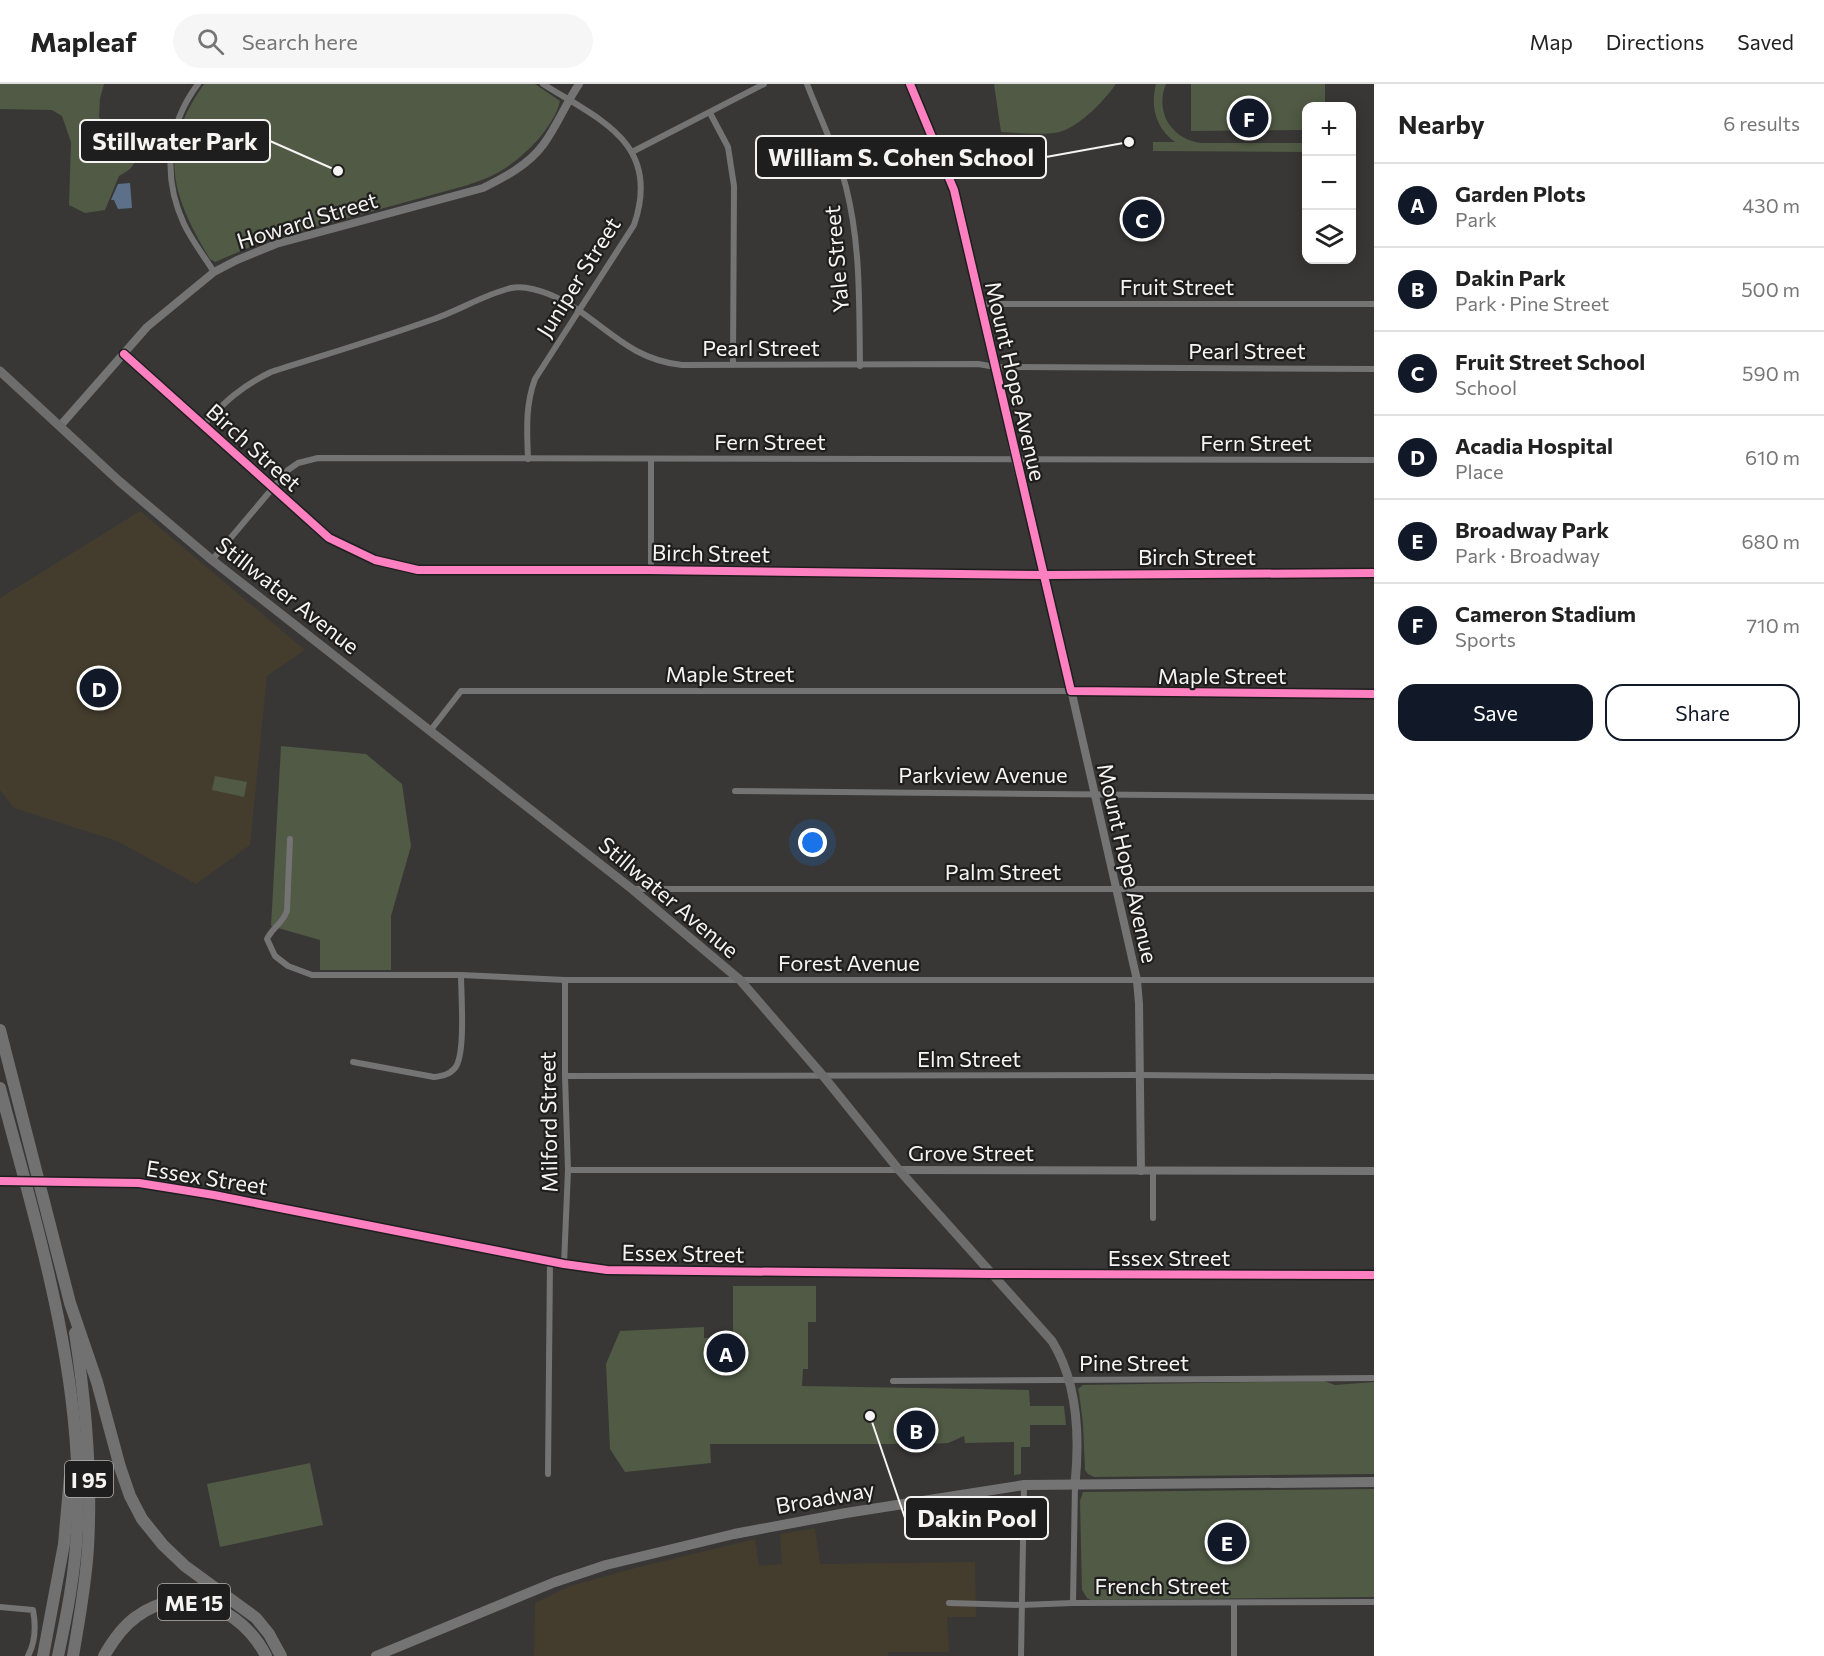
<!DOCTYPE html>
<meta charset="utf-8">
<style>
:root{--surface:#fff;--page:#f6f6f6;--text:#222;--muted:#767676;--line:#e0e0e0;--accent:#111827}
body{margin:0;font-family:Commissioner,sans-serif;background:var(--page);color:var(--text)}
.controls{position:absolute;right:18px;top:18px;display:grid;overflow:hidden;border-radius:12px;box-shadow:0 3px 15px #0003}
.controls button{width:54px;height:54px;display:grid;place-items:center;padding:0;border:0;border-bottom:2px solid var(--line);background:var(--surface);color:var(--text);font:30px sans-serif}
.you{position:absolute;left:813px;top:759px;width:21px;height:21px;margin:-15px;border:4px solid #fff;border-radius:50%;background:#1a73e8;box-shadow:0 0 0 9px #1a73e833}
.badge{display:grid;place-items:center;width:39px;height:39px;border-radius:50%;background:var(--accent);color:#fff;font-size:20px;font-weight:700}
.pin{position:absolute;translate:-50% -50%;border:3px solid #fff;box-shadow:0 2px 6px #0006}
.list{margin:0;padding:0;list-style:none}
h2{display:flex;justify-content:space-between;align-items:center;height:78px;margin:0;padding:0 24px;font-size:26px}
h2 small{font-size:20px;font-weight:400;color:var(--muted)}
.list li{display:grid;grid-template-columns:39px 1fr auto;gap:18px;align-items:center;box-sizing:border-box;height:84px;padding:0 24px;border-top:2px solid var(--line)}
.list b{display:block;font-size:22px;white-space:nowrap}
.list p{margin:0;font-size:20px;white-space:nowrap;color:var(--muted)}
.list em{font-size:20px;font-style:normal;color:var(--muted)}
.actions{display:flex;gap:12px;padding:18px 24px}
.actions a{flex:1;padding:14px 0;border:2px solid var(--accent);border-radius:18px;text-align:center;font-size:21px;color:var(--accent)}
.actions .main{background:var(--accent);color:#fff}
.icon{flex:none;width:33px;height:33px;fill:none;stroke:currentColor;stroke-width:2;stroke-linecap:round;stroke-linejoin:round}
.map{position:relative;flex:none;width:1374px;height:1572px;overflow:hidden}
header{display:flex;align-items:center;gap:36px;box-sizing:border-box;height:84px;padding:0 30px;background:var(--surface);border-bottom:2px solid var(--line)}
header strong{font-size:28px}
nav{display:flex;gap:33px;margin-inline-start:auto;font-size:21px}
.search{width:420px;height:54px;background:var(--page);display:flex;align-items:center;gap:15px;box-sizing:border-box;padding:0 21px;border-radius:33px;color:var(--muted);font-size:22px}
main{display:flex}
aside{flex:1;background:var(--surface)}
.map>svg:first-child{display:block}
</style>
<header>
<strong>Mapleaf</strong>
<div class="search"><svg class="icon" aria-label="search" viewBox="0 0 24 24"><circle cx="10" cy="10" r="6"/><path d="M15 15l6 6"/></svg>Search here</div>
<nav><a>Map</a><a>Directions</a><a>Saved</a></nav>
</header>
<main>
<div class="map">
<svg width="1374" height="1572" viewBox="0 0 1374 1572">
<rect width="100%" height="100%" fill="#383736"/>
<!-- medical -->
<g fill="#443d2e">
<polygon points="140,427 305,566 267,592 250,761 196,800 117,757 14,724 0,706 0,514"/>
<polygon points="815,1444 820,1480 975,1478 976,1533 947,1533 949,1568 888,1568 888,1572 534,1572 535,1519 570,1502 635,1484 755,1455 759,1482 782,1480 780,1450"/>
</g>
<!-- green -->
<g fill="#505a44">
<path d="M0 0H104L100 15 99 33 105 40 165 47 164 56 140 60C136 78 135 84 119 92L105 126 85 129 69 121 71 58 62 32 52 26 0 25Z"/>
<path d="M204 0H535L560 17C554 44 522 75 499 88 489 94 478 97 468 101L264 157 215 178 210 175C171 110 157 67 204 0Z"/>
<path d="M994 0H1116C1103 18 1076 47 1054 49 1037 51 1018 49 1001 48Z"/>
<path d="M1156 0H1166C1154 29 1173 56 1202 59H1306V68L1153 67V58H1175C1156 44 1150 23 1156 0Z"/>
<polygon points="1191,0 1325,0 1325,22 1306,22 1306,46 1191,47"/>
<polygon points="281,662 366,670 402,700 411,762 391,832 391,886 320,886 320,856 271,842"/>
<polygon points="215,692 247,698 244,713 212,706"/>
<polygon points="733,1202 816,1202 816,1238 808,1238 808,1285 803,1285 802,1302 1029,1306 1030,1322 1064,1322 1066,1341 1030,1341 1030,1363 1021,1363 1021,1390 1014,1391 1014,1358 965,1359 964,1352 948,1359 929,1360 710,1360 711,1379 625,1388 610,1365 606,1280 620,1247 704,1243 704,1254 733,1254"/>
<polygon points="1324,1297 1335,1301 1374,1298 1374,1390 1094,1393 1088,1390 1085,1386 1083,1340 1079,1309 1078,1305 1083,1301"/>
<polygon points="310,1379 323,1441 220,1463 207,1400"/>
<polygon points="1374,1405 1374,1513 1091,1516 1087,1514 1082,1506 1080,1417 1083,1408"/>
</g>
<!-- water -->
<polygon fill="#5c7189" points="130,99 132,124 118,125 114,116 111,116 118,100"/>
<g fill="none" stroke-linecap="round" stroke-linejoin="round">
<!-- minor -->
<g stroke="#747474" stroke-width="6">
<path d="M198 0C167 41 162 93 184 140 192 157 204 172 214 188"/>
<path d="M807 0C820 34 837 68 846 103 861 162 859 222 860 282"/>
<polyline points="710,29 728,63 734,102 733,279"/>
<polyline points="632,68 764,0"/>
<polyline points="979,220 1374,220"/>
<polyline points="124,270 329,454 375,476 418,486 648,486 1045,491 1374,489"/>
<path d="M203 341C226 317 240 303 271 288 324 271 378 255 431 236 458 227 483 211 511 204 524 201 539 206 551 211 600 232 623 275 682 281L978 280 996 283 1374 285"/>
<path d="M528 375C527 347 525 322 535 295L634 141C662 59 600 36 543 0"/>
<polyline points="212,476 288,386 298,379 318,374 1374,376"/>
<polyline points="651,486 651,375"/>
<polyline points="430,647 461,607 1071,607 1374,610"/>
<polyline points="735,707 1374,713"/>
<path d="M290 755 287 827C282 840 273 843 267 855L275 872 288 882 312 891H461L565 896H1374"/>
<polyline points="632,805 1374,805"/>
<path d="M353 978 434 993C442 992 449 991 455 984 466 970 461 910 461 891"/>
<polyline points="565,992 1139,991 1374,993"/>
<polyline points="568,1086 899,1086"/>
<polyline points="1153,1087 1153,1134"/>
<polyline points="564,1180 568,1086 565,992 565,896"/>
<polyline points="993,1190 1374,1191"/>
<polyline points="893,1297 1374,1294"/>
<polyline points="548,1390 550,1177"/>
<polyline points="949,1519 1021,1521 1073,1519 1374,1518"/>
<polyline points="1073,1519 1075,1400"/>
<polyline points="1234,1519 1234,1572"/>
<path d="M0 1523 33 1526C36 1542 36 1557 28 1572"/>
<polyline points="1021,1572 1024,1401"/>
</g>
<!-- tertiary -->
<g stroke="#747474" stroke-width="8">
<polyline points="910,0 954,106 996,283 1015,375 1045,491 1137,896 1139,920 1141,1087"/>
<path d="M60 342 147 243 214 188 237 176 276 160 483 104C505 93 528 81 543 61 557 42 566 19 579 0"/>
<polyline points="899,1086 1374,1087"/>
<polyline points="69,1097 139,1099 214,1111 564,1180 607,1186 993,1190"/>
</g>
<!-- secondary -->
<path stroke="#6e6d6d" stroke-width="9" d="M0 287 119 397 212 476 632 805 740 896 824 993 899 1086 1052 1257C1078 1299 1080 1351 1075 1400"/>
<!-- primary -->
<polyline stroke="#747474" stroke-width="10" points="376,1572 555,1498 606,1481 734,1450 846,1429 1024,1401 1374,1398"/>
<!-- motorway -->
<g stroke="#727171" stroke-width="12">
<polyline points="0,946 70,1219 97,1298 120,1383 130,1412 142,1435 163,1461 185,1482 256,1534 269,1550 281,1572"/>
<path d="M0 1004C38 1148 85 1295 77 1446 75 1489 67 1530 58 1572"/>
<polyline points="43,1572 64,1460 70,1392"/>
<path d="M73 1572C79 1536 86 1500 88 1463 92 1392 86 1320 75 1249"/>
<path d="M104 1572C112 1558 122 1543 136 1533 182 1498 242 1524 266 1572"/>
</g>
<!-- tertiary-bridge -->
<polyline stroke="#747474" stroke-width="8" points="2,1097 69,1097"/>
<defs>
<g id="cycleway">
<polyline points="910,0 954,106 1071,607 1374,610"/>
<polyline points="124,270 329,454 375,476 418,486 648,486 1045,491 1374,489"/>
<polyline points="0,1097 139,1099 214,1111 564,1180 607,1186 993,1190 1374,1191"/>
</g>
</defs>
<!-- cycleway casing -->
<use href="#cycleway" stroke="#1f1e1e" stroke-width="11"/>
<!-- cycleway -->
<use href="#cycleway" stroke="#ff80c0" stroke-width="8"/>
</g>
<g text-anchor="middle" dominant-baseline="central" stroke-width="4.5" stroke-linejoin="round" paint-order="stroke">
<!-- shield labels -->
<g fill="#1f1e1e" stroke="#b5b4b2" stroke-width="1.5">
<rect x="65" y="1377" width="48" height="36" rx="4.5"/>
<rect x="158" y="1500" width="72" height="36" rx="4.5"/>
</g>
<g font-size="21" font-weight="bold" fill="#f5f4f2">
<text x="89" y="1395">I 95</text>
<text x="194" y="1518">ME 15</text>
</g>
<!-- street labels -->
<g font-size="22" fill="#f5f4f2" stroke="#1f1e1e">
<text transform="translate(307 136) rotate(-17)">Howard Street</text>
<text transform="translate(836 175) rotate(-95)">Yale Street</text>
<text transform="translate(578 193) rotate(-58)">Juniper Street</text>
<text x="1177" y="202">Fruit Street</text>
<text x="761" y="263">Pearl Street</text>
<text x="1247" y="266">Pearl Street</text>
<text transform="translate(1016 297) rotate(77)">Mount Hope Avenue</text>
<text x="770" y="357">Fern Street</text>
<text x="1256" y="358">Fern Street</text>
<text transform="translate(254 363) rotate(42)">Birch Street</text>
<text transform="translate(711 469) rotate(1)">Birch Street</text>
<text x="1197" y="472">Birch Street</text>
<text transform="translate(288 511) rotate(38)">Stillwater Avenue</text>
<text x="730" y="589">Maple Street</text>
<text x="1222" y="591">Maple Street</text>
<text x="983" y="690">Parkview Avenue</text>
<text transform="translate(1128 779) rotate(77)">Mount Hope Avenue</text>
<text x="1003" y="787">Palm Street</text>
<text transform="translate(669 813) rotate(40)">Stillwater Avenue</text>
<text x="849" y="878">Forest Avenue</text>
<text x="969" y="974">Elm Street</text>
<text transform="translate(548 1038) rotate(-91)">Milford Street</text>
<text x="971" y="1068">Grove Street</text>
<text transform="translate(207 1093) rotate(9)">Essex Street</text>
<text transform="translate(683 1169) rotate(1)">Essex Street</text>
<text x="1169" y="1173">Essex Street</text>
<text x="1134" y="1278">Pine Street</text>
<text transform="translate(825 1413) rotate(-10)">Broadway</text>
<text x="1162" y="1501">French Street</text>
</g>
</g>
<!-- callouts -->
<path fill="none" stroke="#f5f4f2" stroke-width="2" d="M338 87L270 57M1129 58L1046 73M870 1332L905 1434"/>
<g fill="#f5f4f2" stroke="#1f1e1e" stroke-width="2">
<circle cx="338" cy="87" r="6"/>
<circle cx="1129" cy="58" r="6"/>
<circle cx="870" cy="1332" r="6"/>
</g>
<g fill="#1f1e1e" stroke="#f5f4f2" stroke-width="2">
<rect x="80" y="36" width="190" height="42" rx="6"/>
<rect x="756" y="52" width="290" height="42" rx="6"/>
<rect x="905" y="1413" width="143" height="42" rx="6"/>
</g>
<g font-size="24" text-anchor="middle" font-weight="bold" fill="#f5f4f2">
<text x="175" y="66">Stillwater Park</text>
<text x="901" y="82">William S. Cohen School</text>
<text x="977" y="1443">Dakin Pool</text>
</g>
</svg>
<div class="controls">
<button>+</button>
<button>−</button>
<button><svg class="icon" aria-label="layers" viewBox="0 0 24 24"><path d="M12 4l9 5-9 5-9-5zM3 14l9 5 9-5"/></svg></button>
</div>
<div class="you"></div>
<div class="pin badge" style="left:726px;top:1269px">A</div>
<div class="pin badge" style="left:916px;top:1346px">B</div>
<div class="pin badge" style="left:1142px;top:135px">C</div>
<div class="pin badge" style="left:99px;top:604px">D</div>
<div class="pin badge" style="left:1227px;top:1458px">E</div>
<div class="pin badge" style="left:1249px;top:34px">F</div>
</div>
<aside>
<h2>Nearby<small>6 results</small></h2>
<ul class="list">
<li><span class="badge">A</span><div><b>Garden Plots</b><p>Park</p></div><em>430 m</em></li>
<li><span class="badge">B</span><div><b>Dakin Park</b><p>Park · Pine Street</p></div><em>500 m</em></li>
<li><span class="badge">C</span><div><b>Fruit Street School</b><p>School</p></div><em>590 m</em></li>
<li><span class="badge">D</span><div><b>Acadia Hospital</b><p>Place</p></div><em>610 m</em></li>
<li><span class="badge">E</span><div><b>Broadway Park</b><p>Park · Broadway</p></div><em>680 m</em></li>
<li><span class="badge">F</span><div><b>Cameron Stadium</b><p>Sports</p></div><em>710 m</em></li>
</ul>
<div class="actions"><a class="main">Save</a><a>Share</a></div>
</aside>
</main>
